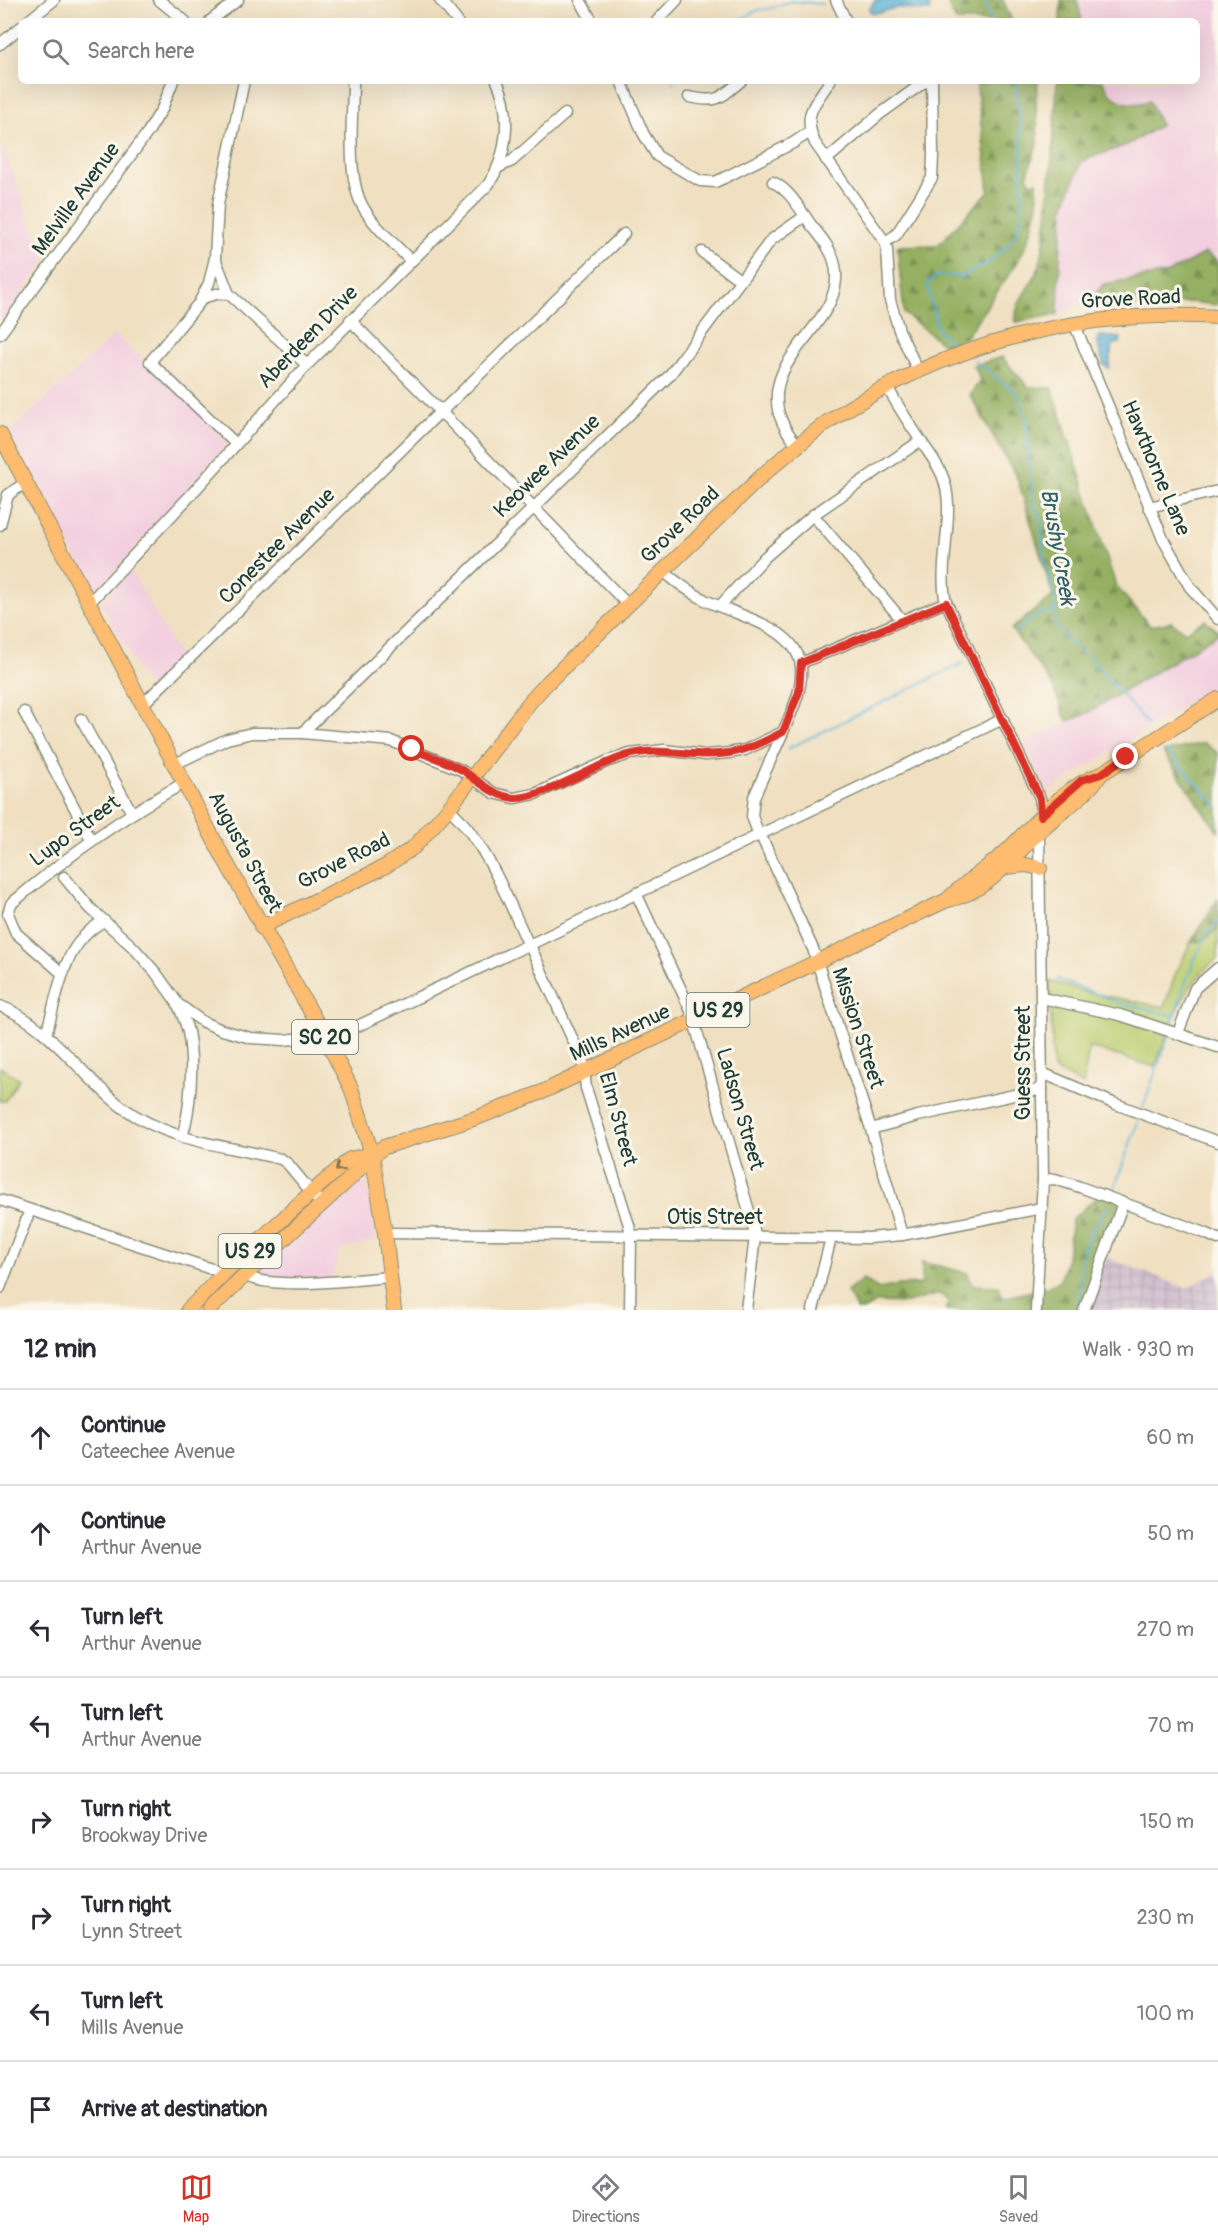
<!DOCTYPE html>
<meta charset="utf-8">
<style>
:root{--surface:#fff;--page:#f7f7f7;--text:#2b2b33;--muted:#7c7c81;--line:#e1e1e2;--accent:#d93025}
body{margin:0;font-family:Pangolin,sans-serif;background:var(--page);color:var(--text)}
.stop{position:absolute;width:18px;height:18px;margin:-14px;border:4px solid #d93025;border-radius:50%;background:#fff}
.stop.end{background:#d93025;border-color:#fff;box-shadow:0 2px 6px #0008}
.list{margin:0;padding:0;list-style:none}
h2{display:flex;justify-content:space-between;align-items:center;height:78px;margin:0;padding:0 24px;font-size:26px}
h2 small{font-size:20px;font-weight:400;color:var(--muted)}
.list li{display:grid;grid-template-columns:39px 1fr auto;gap:18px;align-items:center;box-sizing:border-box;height:96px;padding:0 24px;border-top:2px solid var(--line)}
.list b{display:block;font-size:22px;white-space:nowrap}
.list p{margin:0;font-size:20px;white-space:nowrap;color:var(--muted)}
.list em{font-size:20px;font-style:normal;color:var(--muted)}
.icon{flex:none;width:33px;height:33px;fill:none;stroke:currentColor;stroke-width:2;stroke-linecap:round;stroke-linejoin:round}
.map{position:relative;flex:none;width:1218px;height:1310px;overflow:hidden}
.search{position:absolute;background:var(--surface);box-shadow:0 6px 24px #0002;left:18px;right:18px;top:18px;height:66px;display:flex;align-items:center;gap:15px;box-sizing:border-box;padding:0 21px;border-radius:9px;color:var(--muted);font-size:22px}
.sheet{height:846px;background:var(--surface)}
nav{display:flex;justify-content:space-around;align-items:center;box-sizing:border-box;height:84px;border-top:2px solid var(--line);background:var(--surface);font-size:16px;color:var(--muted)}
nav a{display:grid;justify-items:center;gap:3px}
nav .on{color:var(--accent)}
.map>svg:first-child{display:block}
</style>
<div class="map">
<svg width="1218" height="1310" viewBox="0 0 1218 1310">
<defs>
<pattern id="industrial-grid" width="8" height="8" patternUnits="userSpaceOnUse" patternTransform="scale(1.5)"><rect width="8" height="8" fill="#cfbdce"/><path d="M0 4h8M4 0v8" fill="none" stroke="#b1a3b2"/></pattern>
<pattern id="forest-firs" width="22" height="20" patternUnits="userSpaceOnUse" patternTransform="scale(1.5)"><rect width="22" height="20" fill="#95b062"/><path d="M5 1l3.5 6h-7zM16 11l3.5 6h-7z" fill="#799052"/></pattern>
<pattern id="water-ripples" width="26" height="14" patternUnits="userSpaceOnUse" patternTransform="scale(1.5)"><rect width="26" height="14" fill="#5bb1d7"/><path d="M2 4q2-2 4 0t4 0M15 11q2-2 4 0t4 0" fill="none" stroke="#4b91af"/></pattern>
</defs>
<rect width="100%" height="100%" fill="#fbf7ec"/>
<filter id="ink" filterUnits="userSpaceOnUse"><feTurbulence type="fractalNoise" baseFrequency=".0167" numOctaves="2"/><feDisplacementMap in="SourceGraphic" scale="12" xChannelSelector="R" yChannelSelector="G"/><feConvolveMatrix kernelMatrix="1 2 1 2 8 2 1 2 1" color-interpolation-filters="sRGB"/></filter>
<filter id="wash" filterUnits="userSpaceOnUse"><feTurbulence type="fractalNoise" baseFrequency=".008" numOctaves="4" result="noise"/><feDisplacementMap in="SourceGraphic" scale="24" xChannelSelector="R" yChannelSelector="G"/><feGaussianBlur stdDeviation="1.35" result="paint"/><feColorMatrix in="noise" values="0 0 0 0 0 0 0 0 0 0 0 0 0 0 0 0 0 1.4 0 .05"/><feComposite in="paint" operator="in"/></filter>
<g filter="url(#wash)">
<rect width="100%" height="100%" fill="#f0e0c1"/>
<!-- built -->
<g fill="#f3cfdf">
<polygon points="1077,0 1218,0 1218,305 1189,302 1117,308 1092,298 1058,314 1060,256 1065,203 1082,161 1098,156 1137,105 1122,102 1107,92 1103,81 1197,81 1197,21 1082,21"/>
<polygon points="2,146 46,261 0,322 0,148"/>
<polygon points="115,334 195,409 228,443 95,593 10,432"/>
<polygon points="131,571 180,658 148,688 101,603"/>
<polygon points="1218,634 1218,684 1048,791 1024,742 1084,715"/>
<polygon points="363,1182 368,1185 376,1241 339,1250 332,1281 287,1282 254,1274 358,1183"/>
</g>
<!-- industrial -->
<polygon fill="url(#industrial-grid)" points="1106,1257 1186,1288 1218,1271 1218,1310 1082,1310"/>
<!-- green -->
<g fill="#bccd70" stroke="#6e8552" stroke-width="1.5">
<path d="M1218 928V958C1182 984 1170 1027 1155 1067L1089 1047 1083 1085 1053 1069 1050 981 1085 992 1164 1007 1176 973 1191 942 1203 941Z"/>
<polygon points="0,1067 19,1079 5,1101 0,1101"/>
</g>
<!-- forest -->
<g fill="url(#forest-firs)" stroke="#5a764b" stroke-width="1.5">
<polygon points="946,0 1003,0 1012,21 956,21"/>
<polygon points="1061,0 1077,0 1082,21 1060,21"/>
<polygon points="976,81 1038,81 1036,101 1038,142 1027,176 1031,183 1037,182 1038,204 1029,239 1017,263 965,338 945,346 904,313 897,246 938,245 989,191"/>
<path d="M1057 81H1103C1111 102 1130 108 1149 101L1161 125 1129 144 1082 161 1065 203 1060 256 1058 314 1016 322C1013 300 1035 284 1040 264 1046 241 1047 215 1049 191 1052 154 1056 118 1057 81Z"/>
<polygon points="1205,253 1218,261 1218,305 1189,302 1117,308 1092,298 1104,284 1168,273"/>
<polygon points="1002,357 1028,387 1052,388 1116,586 1150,626 1171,622 1186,632 1205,620 1218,631 1218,634 1084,715 1067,721 1051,683 1011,629 1053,596 1018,480 970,395 980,381 976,369 972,366"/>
<polygon points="1204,743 1218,753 1218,832 1163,752"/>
<polygon points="1218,899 1218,928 1203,941 1191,942"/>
<polygon points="1107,1188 1120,1203 1082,1310 946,1310 949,1302 940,1294 906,1303 877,1302 865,1310 857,1310 847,1292 863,1279 879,1289 899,1285 922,1284 922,1262 967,1273 973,1285 999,1286 1002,1298 1045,1288 1060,1281 1067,1258 1072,1219"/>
</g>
<!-- water -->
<g fill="url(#water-ripples)" stroke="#3d7786" stroke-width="1.5">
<path d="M875 0H925L930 8 929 11C918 12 908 8 898 8 889 9 881 13 872 13L869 10Z"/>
<polygon points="1100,336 1121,338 1120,343 1112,345 1109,368 1103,365 1097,340"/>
</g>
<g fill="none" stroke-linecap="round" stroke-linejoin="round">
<!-- stream -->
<g stroke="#5bb1d7" stroke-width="2">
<polyline points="984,0 992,21"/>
<polyline points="738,21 758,10 772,8 791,1 823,4"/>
<polyline points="673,83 674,81"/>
<polyline points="948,341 937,328 927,283 939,275 962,277 991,261 1014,239 1021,220 1022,195 1021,133 1016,81"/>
<polyline points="974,360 1019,395 1026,418 1033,503 1041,520 1043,554 1056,603 1054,623 1066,640 1094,662 1148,725"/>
<polyline points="1015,632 1038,615 1056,610"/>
<polyline points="787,749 965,662"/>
<polyline points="1167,751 1218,806"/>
<polyline points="759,762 762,762"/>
<polyline points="1057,979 1117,1002 1175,1016"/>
<path d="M1171 1026C1179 1003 1199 934 1218 922"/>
<polyline points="1142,1110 1169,1034"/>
<polyline points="1114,1189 1140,1116"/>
<path d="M1076 1310C1083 1292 1079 1271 1083 1253 1086 1235 1098 1221 1108 1206"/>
</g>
</g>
</g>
<g filter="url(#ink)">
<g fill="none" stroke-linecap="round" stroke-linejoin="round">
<defs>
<g id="minor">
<polyline points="159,0 185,21"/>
<polyline points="440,0 457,21"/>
<polyline points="580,0 592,21"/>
<polyline points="836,0 846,21"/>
<polyline points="28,21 54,0"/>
<polyline points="210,21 238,0"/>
<polyline points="657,21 677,0"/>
<polyline points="0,44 21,27"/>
<path d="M353 81C353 115 346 175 362 205 373 226 394 243 410 260"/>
<polyline points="621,81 643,133 657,156 700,181 715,182 724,178 793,143 810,132"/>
<path d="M830 81C814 105 802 114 815 143L885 242 887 249 890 300 899 330 918 371"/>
<path d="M689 97C718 103 719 99 741 81"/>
<polyline points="826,160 880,114 923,83 929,81"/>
<polyline points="499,167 512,161 565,114"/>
<path d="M773 182C791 191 800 210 812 226 821 237 832 250 835 265 847 323 762 353 779 414 783 426 789 436 798 445"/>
<polyline points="885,242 896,235 932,178 933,156 932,81"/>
<polyline points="702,252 740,280"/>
<polyline points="215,258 229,294"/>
<polyline points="202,298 216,294 229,294 307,365"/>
<polyline points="350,320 438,409"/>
<polyline points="1074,323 1163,539 1190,587 1218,619"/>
<polyline points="0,334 148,132 162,109 173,81"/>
<path d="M887 387C897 404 908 422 919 438 935 463 947 473 948 505 949 535 939 575 946 602L1040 798 1042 812 1039 831 1043 1180 1036 1310"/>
<polyline points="444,409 439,408 438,414 444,415 444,409 447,406 624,234"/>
<polyline points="444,415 627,604"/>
<polyline points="235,443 150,362 199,303 209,283 215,258 218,204 244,81"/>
<polyline points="1149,507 1218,491"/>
<polyline points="813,515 902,620"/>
<polyline points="0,525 8,495 26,482"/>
<path d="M89 603 188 498 307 365 488 185C508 156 512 113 497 81"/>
<polyline points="720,606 765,557 813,515 920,441"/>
<polyline points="801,663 946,602"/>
<polyline points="143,704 438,414"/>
<polyline points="24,712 92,841"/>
<polyline points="81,719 132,813"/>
<polyline points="302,733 669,376 771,240 805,216"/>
<path d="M175 764 227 739 252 733H302L391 741 461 770 494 793 514 798 535 794 608 761 630 754 664 750 706 755 729 753 745 750 783 732C792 711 803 690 801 666 796 626 734 615 705 600 690 592 676 582 663 571"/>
<path d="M449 808C486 843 506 896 527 941"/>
<polyline points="757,830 752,816 754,797 783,732"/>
<polyline points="765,832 1003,719"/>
<polyline points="762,838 813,949 871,1129 902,1235"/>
<polyline points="64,877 90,908 134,948 156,973 178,1004 203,1022 222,1030 251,1038 284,1040 341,1034 526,946"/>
<polyline points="636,893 691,1011 753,1225 755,1237 746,1310"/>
<polyline points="526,946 531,948 533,943 757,836"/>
<polyline points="531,948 583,1062 586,1088 629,1225 631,1236 630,1310"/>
<path d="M63 974 16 933 8 914 11 904C65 858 123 816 184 783"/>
<polyline points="1042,998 1120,1015 1218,1047"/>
<path d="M178 1005C182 1014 186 1023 188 1032 194 1062 191 1108 182 1137"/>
<path d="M0 1006C50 1025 80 1075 122 1107 172 1143 225 1145 281 1159L288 1164 321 1204"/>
<polyline points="1178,1033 1195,988 1218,968"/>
<path d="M46 1034C59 993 61 944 104 921"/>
<polyline points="1042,1073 1113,1103 1218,1142"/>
<polyline points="871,1129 918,1116 1042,1089"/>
<polyline points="1043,1180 1055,1179 1080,1187 1205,1233 1218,1239"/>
<polyline points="0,1200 224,1273"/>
<polyline points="385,1233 870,1238 902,1235 1042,1208"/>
<path d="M244 1275C271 1291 357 1279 390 1277"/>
<polyline points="0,1288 30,1210"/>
<polyline points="813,1310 831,1238"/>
<polyline points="1084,1310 1123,1203"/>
</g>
<g id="major">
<polyline points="0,434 222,855 325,1037 351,1088 372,1154 385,1233 394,1310"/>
<polyline points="1005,867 1026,865 1040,868"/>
<path d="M947 900C964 883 983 871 1001 856 1034 827 1058 789 1101 774L1218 699"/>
<path d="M261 927 386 866 414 847 449 808 529 703 547 683 765 473C786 455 807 437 829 421 945 343 1080 309 1218 317"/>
<polyline points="188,1310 224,1273 312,1192 350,1159 372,1154"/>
<path d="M209 1310C253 1267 298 1226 344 1184 358 1172 368 1157 384 1147L479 1117 542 1092 945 901C992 891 1011 857 1044 827 1064 809 1085 797 1101 774"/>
</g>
</defs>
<!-- minor casing -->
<use href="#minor" stroke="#888e7a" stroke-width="13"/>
<!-- major casing -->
<use href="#major" stroke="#888e7a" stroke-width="16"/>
<!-- minor -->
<use href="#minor" stroke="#fff" stroke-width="10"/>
<!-- major -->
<use href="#major" stroke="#fdbc70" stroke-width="14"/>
</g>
<!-- one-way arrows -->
<defs><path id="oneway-chevron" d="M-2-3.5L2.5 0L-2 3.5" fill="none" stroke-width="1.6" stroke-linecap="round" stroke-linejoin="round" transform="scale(1.5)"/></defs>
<use stroke="#83764f" href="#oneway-chevron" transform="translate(339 1168) rotate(140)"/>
</g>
<g fill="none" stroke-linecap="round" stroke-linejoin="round" filter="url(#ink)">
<!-- route -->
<path stroke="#d93025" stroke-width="8" d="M412 749C428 756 447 761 462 770 479 781 492 796 514 798 540 800 598 763 628 755 659 746 688 757 719 754 742 753 762 743 783 732L799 692 801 663 946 603 1040 798 1041 816 1082 780 1101 774 1126 757"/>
</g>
<g text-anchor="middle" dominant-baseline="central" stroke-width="6" stroke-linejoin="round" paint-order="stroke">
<!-- shield labels -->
<g fill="#fbf7ec" stroke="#61756b" stroke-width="1.5">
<rect x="686.5" y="993" width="63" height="34" rx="4.5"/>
<rect x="292" y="1020" width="66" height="34" rx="4.5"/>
<rect x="218.5" y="1234" width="63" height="34" rx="4.5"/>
</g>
<g font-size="20" font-weight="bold" fill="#1f3d34">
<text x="718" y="1010">US 29</text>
<text x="325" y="1037">SC 20</text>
<text x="250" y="1251">US 29</text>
</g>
<!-- street labels -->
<g font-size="21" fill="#1f3d34" stroke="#fbf7ec">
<text transform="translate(76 199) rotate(-54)">Melville Avenue</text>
<text transform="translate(1131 299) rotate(-3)">Grove Road</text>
<text transform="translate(308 337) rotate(-46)">Aberdeen Drive</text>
<text transform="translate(547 466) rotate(-44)">Keowee Avenue</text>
<text transform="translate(1156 468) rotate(67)">Hawthorne Lane</text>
<text transform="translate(680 525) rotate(-44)">Grove Road</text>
<text transform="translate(277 546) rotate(-45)">Conestee Avenue</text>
<text transform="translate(75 831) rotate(-36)">Lupo Street</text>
<text transform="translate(245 852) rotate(62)">Augusta Street</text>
<text transform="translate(344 861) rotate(-27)">Grove Road</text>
<text transform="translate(858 1028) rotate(72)">Mission Street</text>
<text transform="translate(620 1033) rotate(-25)">Mills Avenue</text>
<text transform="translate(1023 1063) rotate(-90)">Guess Street</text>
<text transform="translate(740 1109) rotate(74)">Ladson Street</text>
<text transform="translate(618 1119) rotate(75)">Elm Street</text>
<text x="715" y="1217">Otis Street</text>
</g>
<!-- water labels -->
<g font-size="22" font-style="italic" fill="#316065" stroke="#fbf7ec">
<text transform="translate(1058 547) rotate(80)">Brushy Creek</text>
</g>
</g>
</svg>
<div class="stop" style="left:412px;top:749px"></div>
<div class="stop end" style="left:1126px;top:757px"></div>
<div class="search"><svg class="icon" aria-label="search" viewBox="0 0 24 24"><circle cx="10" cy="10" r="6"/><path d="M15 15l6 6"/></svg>Search here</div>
</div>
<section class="sheet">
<h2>12 min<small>Walk · 930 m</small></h2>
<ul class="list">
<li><svg class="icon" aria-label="ahead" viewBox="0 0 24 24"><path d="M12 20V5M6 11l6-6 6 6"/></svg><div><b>Continue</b><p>Cateechee Avenue</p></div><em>60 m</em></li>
<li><svg class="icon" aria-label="ahead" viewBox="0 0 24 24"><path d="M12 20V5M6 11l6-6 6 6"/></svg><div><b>Continue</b><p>Arthur Avenue</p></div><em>50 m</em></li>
<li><svg class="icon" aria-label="left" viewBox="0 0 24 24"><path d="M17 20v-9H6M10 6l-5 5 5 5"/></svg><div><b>Turn left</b><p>Arthur Avenue</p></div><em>270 m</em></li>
<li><svg class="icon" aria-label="left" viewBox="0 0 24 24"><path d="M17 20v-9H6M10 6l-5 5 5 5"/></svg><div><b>Turn left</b><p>Arthur Avenue</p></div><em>70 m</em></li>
<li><svg class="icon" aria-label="right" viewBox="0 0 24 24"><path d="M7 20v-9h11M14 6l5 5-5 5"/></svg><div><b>Turn right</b><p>Brookway Drive</p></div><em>150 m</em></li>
<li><svg class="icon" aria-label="right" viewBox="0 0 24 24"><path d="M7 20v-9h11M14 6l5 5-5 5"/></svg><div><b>Turn right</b><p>Lynn Street</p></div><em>230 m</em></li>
<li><svg class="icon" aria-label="left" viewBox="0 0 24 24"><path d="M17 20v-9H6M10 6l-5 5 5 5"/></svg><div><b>Turn left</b><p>Mills Avenue</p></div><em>100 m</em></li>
<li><svg class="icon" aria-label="arrive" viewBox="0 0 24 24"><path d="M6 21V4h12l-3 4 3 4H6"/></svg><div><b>Arrive at destination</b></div></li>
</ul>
</section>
<nav>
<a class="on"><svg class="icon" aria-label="map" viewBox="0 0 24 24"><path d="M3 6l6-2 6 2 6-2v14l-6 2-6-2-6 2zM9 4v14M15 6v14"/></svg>Map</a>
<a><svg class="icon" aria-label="directions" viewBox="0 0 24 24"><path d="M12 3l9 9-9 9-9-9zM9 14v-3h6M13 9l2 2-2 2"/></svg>Directions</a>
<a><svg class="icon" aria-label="saved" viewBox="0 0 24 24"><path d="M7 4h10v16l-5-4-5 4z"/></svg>Saved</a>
</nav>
